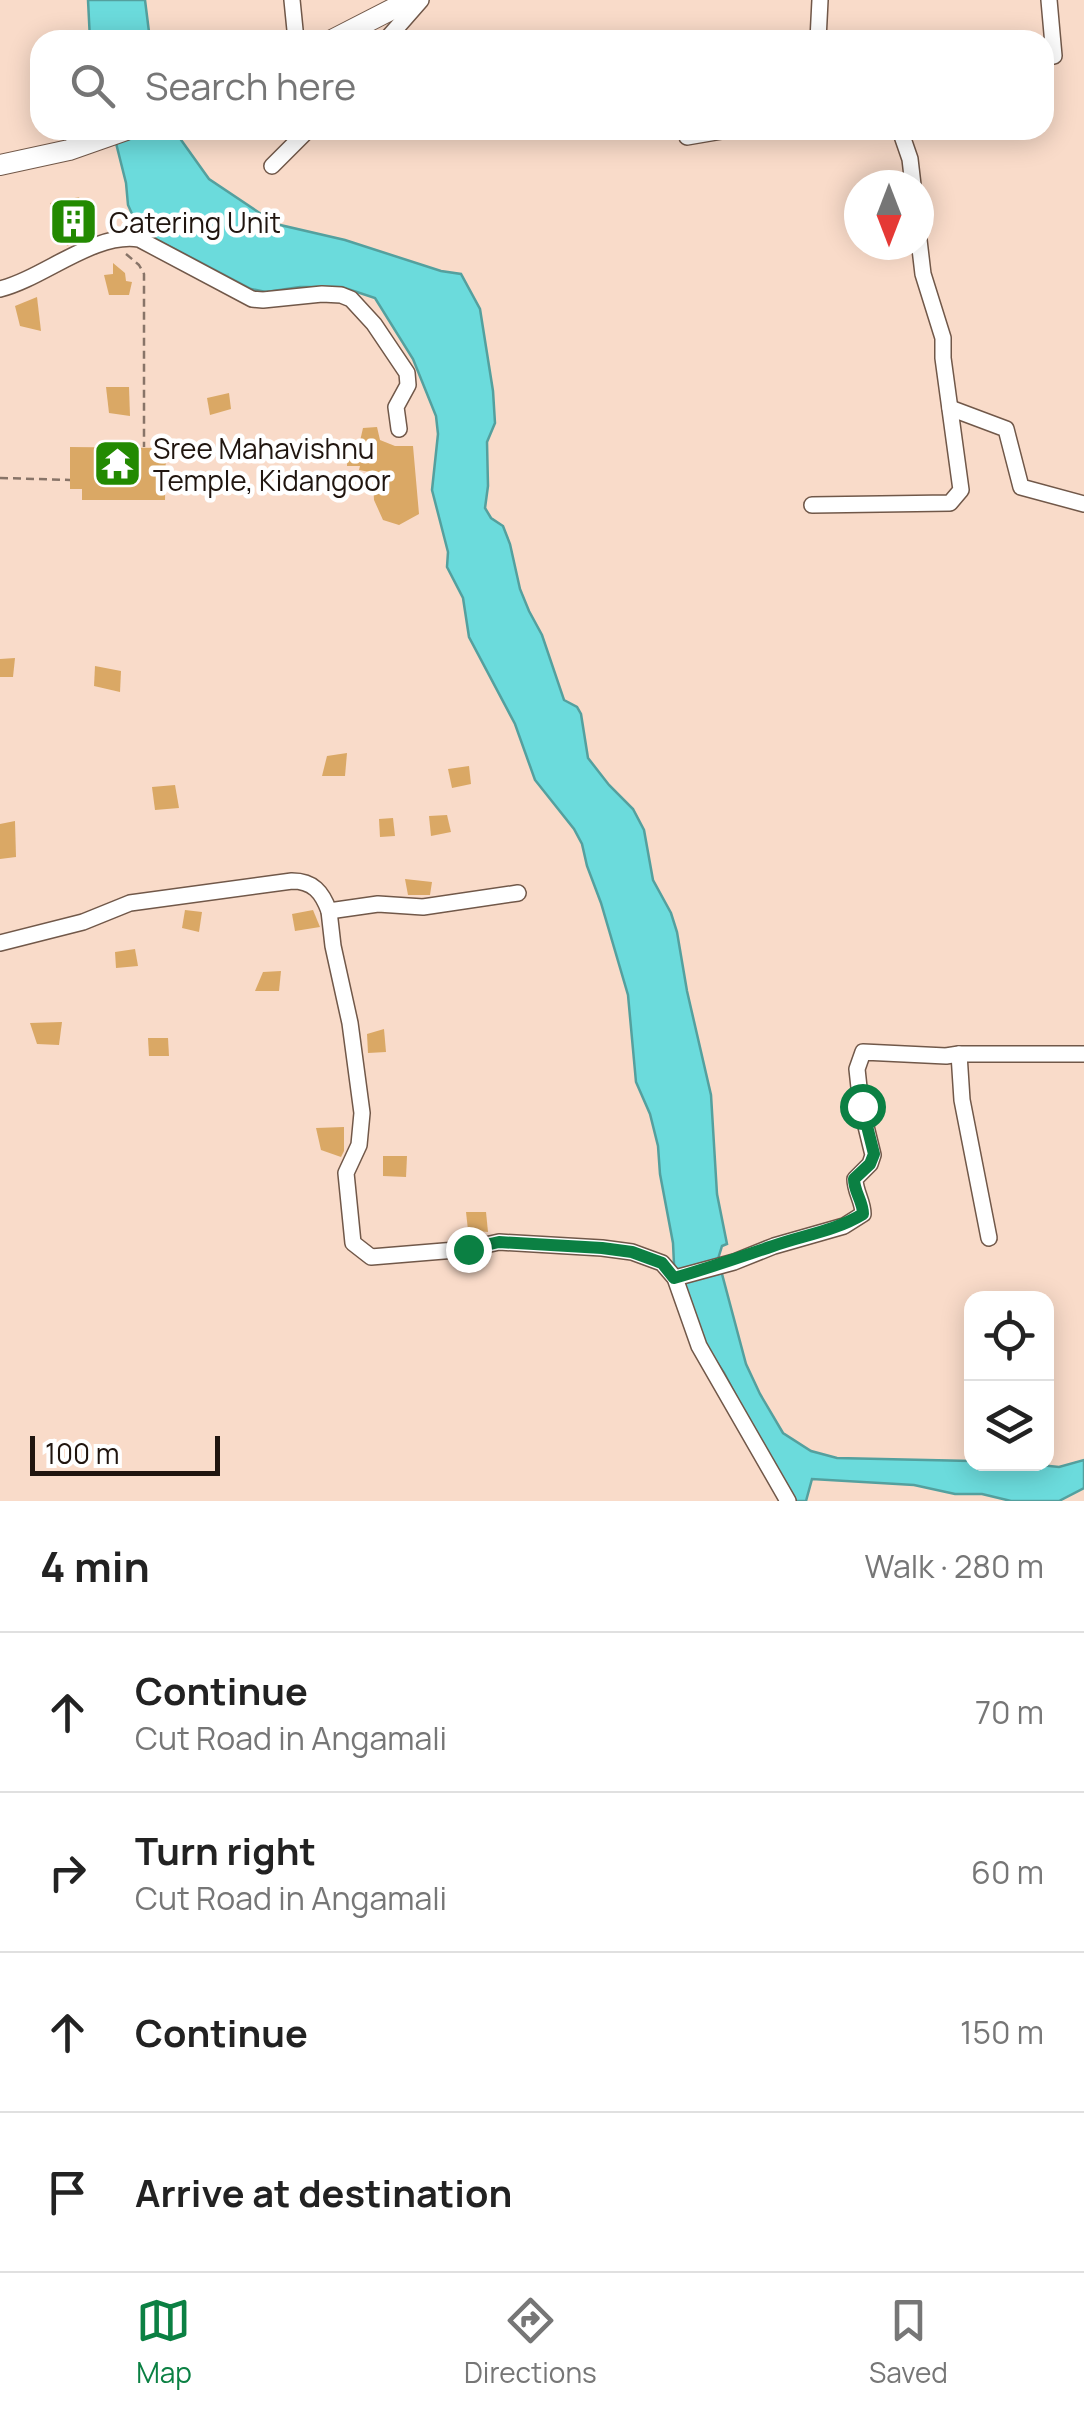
<!DOCTYPE html>
<meta charset="utf-8">
<style>
:root{--surface:#fff;--page:#f2f2f2;--text:#222;--muted:#767676;--line:#e0e0e0;--accent:#0b8043}
body{margin:0;font-family:Manrope,sans-serif;background:var(--page);color:var(--text)}
.controls{position:absolute;right:30px;bottom:30px;display:grid;overflow:hidden;border-radius:20px;box-shadow:0 5px 25px #0003}
.controls button{width:90px;height:90px;display:grid;place-items:center;padding:0;border:0;border-bottom:2px solid var(--line);background:var(--surface);color:var(--text);font:50px sans-serif}
.compass{position:absolute;left:844px;top:170px;width:90px;height:90px;border-radius:50%;background:var(--surface);box-shadow:0 5px 25px #0003;rotate:180deg}
.scale{position:absolute;left:30px;bottom:25px;width:190px;box-sizing:border-box;padding-left:10px;border:5px solid #20150f;border-top:0;font-size:28px;line-height:35px;white-space:nowrap;color:#20150f;-webkit-text-stroke:8px #fff;paint-order:stroke}
.stop{position:absolute;width:30px;height:30px;margin:-22px;border:8px solid #0b8043;border-radius:50%;background:#fff}
.stop.end{background:#0b8043;border-color:#fff;box-shadow:0 2px 10px #0008}
.list{margin:0;padding:0;list-style:none}
h2{display:flex;justify-content:space-between;align-items:center;height:130px;margin:0;padding:0 40px;font-size:42px}
h2 small{font-size:32px;font-weight:400;color:var(--muted)}
.list li{display:grid;grid-template-columns:65px 1fr auto;gap:30px;align-items:center;box-sizing:border-box;height:160px;padding:0 40px;border-top:2px solid var(--line)}
.list b{display:block;font-size:38px;white-space:nowrap}
.list p{margin:0;font-size:32px;white-space:nowrap;color:var(--muted)}
.list em{font-size:32px;font-style:normal;color:var(--muted)}
.icon{flex:none;width:55px;height:55px;fill:none;stroke:currentColor;stroke-width:2;stroke-linecap:round;stroke-linejoin:round}
.map{position:relative;flex:none;width:1084px;height:1501px;overflow:hidden}
.search{position:absolute;background:var(--surface);box-shadow:0 5px 25px #0003;left:30px;right:30px;top:30px;height:110px;display:flex;align-items:center;gap:25px;box-sizing:border-box;padding:0 35px;border-radius:30px;color:var(--muted);font-size:38px}
.sheet{height:770px;background:var(--surface)}
nav{display:flex;justify-content:space-around;align-items:center;box-sizing:border-box;height:140px;border-top:2px solid var(--line);background:var(--surface);font-size:28px;color:var(--muted)}
nav a{display:grid;justify-items:center;gap:5px}
nav .on{color:var(--accent)}
.map>svg:first-child{display:block}
</style>
<div class="map">
<svg width="1084" height="1501" viewBox="0 0 1084 1501">
<rect width="100%" height="100%" fill="#f9dbc9"/>
<!-- water -->
<g fill="#6bdbdc" stroke="#54a09e" stroke-width="2.5">
<polygon points="88,0 145,0 150,40 90,40"/>
<polygon points="155,130 174,130 209,179 276,224 345,240 441,271 461,274 480,309 493,391 495,423 487,442 488,486 485,508 491,518 503,526 510,544 520,589 529,611 542,635 564,700 577,707 581,714 588,758 609,785 633,809 644,830 653,880 671,913 677,932 687,991 711,1095 717,1194 727,1244 722,1246 718,1259 746,1364 760,1394 783,1433 811,1451 837,1458 971,1461 972,1464 1030,1464 1059,1467 1084,1460 1084,1488 1059,1501 1011,1501 982,1494 955,1494 914,1485 812,1479 806,1501 791,1501 724,1373 690,1323 674,1264 673,1243 660,1174 658,1146 650,1114 636,1082 628,995 601,903 587,866 582,844 574,829 535,780 515,724 469,637 463,598 447,567 448,552 432,490 438,434 436,416 413,359 375,298 342,287 300,287 266,292 251,289 156,239 137,225 128,205 126,183 116,143"/>
</g>
<!-- building -->
<g fill="#daa865">
<polygon points="79,197 95,234 67,246 50,203"/>
<polygon points="113,263 125,273 126,281 132,282 129,295 109,295 104,275 113,274"/>
<polygon points="37,297 41,331 20,326 15,306"/>
<polygon points="106,387 129,387 130,416 109,413"/>
<polygon points="229,393 231,409 210,415 207,398"/>
<polygon points="377,427 380,440 395,446 413,446 419,514 399,525 383,520 374,500 373,482 375,473 359,470 360,466 347,466 348,444 360,441 363,428"/>
<polygon points="70,447 166,448 165,500 82,500 82,489 70,489"/>
<polygon points="15,658 13,677 0,677 0,659"/>
<polygon points="95,666 121,671 120,692 94,686"/>
<polygon points="347,753 345,776 322,776 327,756"/>
<polygon points="469,766 471,784 452,788 448,769"/>
<polygon points="175,785 179,808 155,810 152,787"/>
<polygon points="447,815 451,832 431,836 429,816"/>
<polygon points="393,818 395,836 380,837 379,819"/>
<polygon points="15,821 16,857 0,859 0,824"/>
<polygon points="405,879 432,882 430,895 408,895"/>
<polygon points="185,910 202,912 199,932 182,928"/>
<polygon points="313,910 320,927 295,931 292,914"/>
<polygon points="135,949 138,966 116,968 115,952"/>
<polygon points="281,971 279,991 255,991 263,972"/>
<polygon points="62,1022 59,1045 37,1044 30,1023"/>
<polygon points="384,1029 386,1052 368,1053 367,1034"/>
<polygon points="148,1038 168,1038 169,1056 149,1056"/>
<polygon points="344,1127 344,1151 341,1157 321,1150 316,1128"/>
<polygon points="383,1156 407,1156 406,1177 383,1176"/>
<polygon points="466,1212 486,1212 488,1232 468,1230"/>
</g>
<g fill="none" stroke-linecap="round" stroke-linejoin="round">
<defs>
<g id="minor">
<polyline points="292,0 296,40"/>
<polyline points="1049,0 1054,56"/>
<polyline points="386,40 421,0"/>
<polyline points="818,40 820,0"/>
<polyline points="900,130 910,159 913,185"/>
<polyline points="687,137 728,130"/>
<polyline points="272,166 308,130"/>
<path d="M0 289C44 278 94 232 139 239L252 299 263 300 322 294 341 295 351 299 374 324 407 373 408 385 396 407 399 429"/>
<polyline points="950,408 1006,429 1021,487 1084,504"/>
<polyline points="812,505 950,503 961,490 943,358 943,338 923,274 919,240"/>
<polyline points="329,911 333,946 350,1023 362,1113 359,1145 346,1173 353,1243 371,1257 468,1249 499,1242 602,1248 632,1252 662,1263 675,1278 699,1346 788,1501"/>
<path d="M0 943 83 922 130 903 292 881C313 881 322 892 329 911L378 904 423 907 518 893"/>
<polyline points="959,1054 962,1100 989,1238"/>
<path d="M675 1278 734 1262 774 1246 844 1226 863 1214C863 1201 855 1192 855 1179L870 1164 873 1155 861 1106 857 1069 863 1052 946 1056 959 1054H1084"/>
</g>
<g id="major">
<polyline points="332,40 410,0"/>
<polyline points="0,165 69,150 126,130"/>
</g>
</defs>
<!-- minor casing -->
<use href="#minor" stroke="#715849" stroke-width="18"/>
<!-- major casing -->
<use href="#major" stroke="#715849" stroke-width="22"/>
<!-- path -->
<g stroke="#887468" stroke-width="2.5" stroke-dasharray="8 5" stroke-linecap="butt">
<polyline points="126,254 139,265 144,274 144,447"/>
<polyline points="0,478 70,480"/>
</g>
<!-- minor -->
<use href="#minor" stroke="#fff" stroke-width="15"/>
<!-- major -->
<use href="#major" stroke="#fff" stroke-width="20"/>
</g>
<g fill="none" stroke-linecap="round" stroke-linejoin="round">
<!-- route -->
<path stroke="#0b8043" stroke-width="12" d="M468 1249 499 1242 602 1248 632 1252 662 1263 674 1278C709 1268 740 1257 773 1246 804 1235 835 1231 863 1214 863 1201 854 1192 854 1179L870 1164 874 1154 862 1106"/>
</g>
<!-- icons -->
<defs>
<symbol id="building-square" viewBox="-11 -11 22 22"><rect x="-9" y="-9" width="18" height="18" rx="4" fill="#238a01" stroke="#fff"/><path d="M-4-6H4V6H1V3H-1V6H-4ZM-2.5-4.3h1.7v1.8h-1.7ZM.8-4.3h1.7v1.8H.8ZM-2.5-1h1.7V.8h-1.7ZM.8-1h1.7V.8H.8Z" fill="#fff"/></symbol>
<symbol id="temple-square" viewBox="-11 -11 22 22"><rect x="-9" y="-9" width="18" height="18" rx="4" fill="#238a01" stroke="#fff"/><path d="M0-6L5-2H3V0L6.5 2.5H4V6H1.5V3h-3V6H-4V2.5H-6.5L-3 0V-2H-5Z" fill="#fff"/></symbol>
</defs>
<g fill-rule="evenodd">
<use href="#building-square" x="46" y="194" width="55" height="55"/>
<use href="#temple-square" x="90" y="436" width="55" height="55"/>
</g>
<g text-anchor="middle" dominant-baseline="central" stroke-width="9" stroke-linejoin="round" paint-order="stroke">
<!-- poi labels -->
<g font-size="28" fill="#20150f" stroke="#fff" text-anchor="start">
<text x="109" y="222">Catering Unit</text>
<text x="153" y="448">Sree Mahavishnu<tspan x="153" dy="32">Temple, Kidangoor</tspan></text>
</g>
</g>
</svg>
<div class="controls">
<button><svg class="icon" aria-label="locate" viewBox="0 0 24 24"><circle cx="12" cy="12" r="6"/><path d="M12 2v4M12 18v4M2 12h4M18 12h4"/></svg></button>
<button><svg class="icon" aria-label="layers" viewBox="0 0 24 24"><path d="M12 4l9 5-9 5-9-5zM3 14l9 5 9-5"/></svg></button>
</div>
<svg class="compass" viewBox="-18 -18 36 36"><path d="M0-13l5 13h-10z" fill="#e53935"/><path d="M0 13l5-13h-10z" fill="#767676"/></svg>
<div class="scale">100 m</div>
<div class="stop" style="left:862px;top:1106px"></div>
<div class="stop end" style="left:468px;top:1249px"></div>
<div class="search"><svg class="icon" aria-label="search" viewBox="0 0 24 24"><circle cx="10" cy="10" r="6"/><path d="M15 15l6 6"/></svg>Search here</div>
</div>
<section class="sheet">
<h2>4 min<small>Walk · 280 m</small></h2>
<ul class="list">
<li><svg class="icon" aria-label="ahead" viewBox="0 0 24 24"><path d="M12 20V5M6 11l6-6 6 6"/></svg><div><b>Continue</b><p>Cut Road in Angamali</p></div><em>70 m</em></li>
<li><svg class="icon" aria-label="right" viewBox="0 0 24 24"><path d="M7 20v-9h11M14 6l5 5-5 5"/></svg><div><b>Turn right</b><p>Cut Road in Angamali</p></div><em>60 m</em></li>
<li><svg class="icon" aria-label="ahead" viewBox="0 0 24 24"><path d="M12 20V5M6 11l6-6 6 6"/></svg><div><b>Continue</b></div><em>150 m</em></li>
<li><svg class="icon" aria-label="arrive" viewBox="0 0 24 24"><path d="M6 21V4h12l-3 4 3 4H6"/></svg><div><b>Arrive at destination</b></div></li>
</ul>
</section>
<nav>
<a class="on"><svg class="icon" aria-label="map" viewBox="0 0 24 24"><path d="M3 6l6-2 6 2 6-2v14l-6 2-6-2-6 2zM9 4v14M15 6v14"/></svg>Map</a>
<a><svg class="icon" aria-label="directions" viewBox="0 0 24 24"><path d="M12 3l9 9-9 9-9-9zM9 14v-3h6M13 9l2 2-2 2"/></svg>Directions</a>
<a><svg class="icon" aria-label="saved" viewBox="0 0 24 24"><path d="M7 4h10v16l-5-4-5 4z"/></svg>Saved</a>
</nav>
